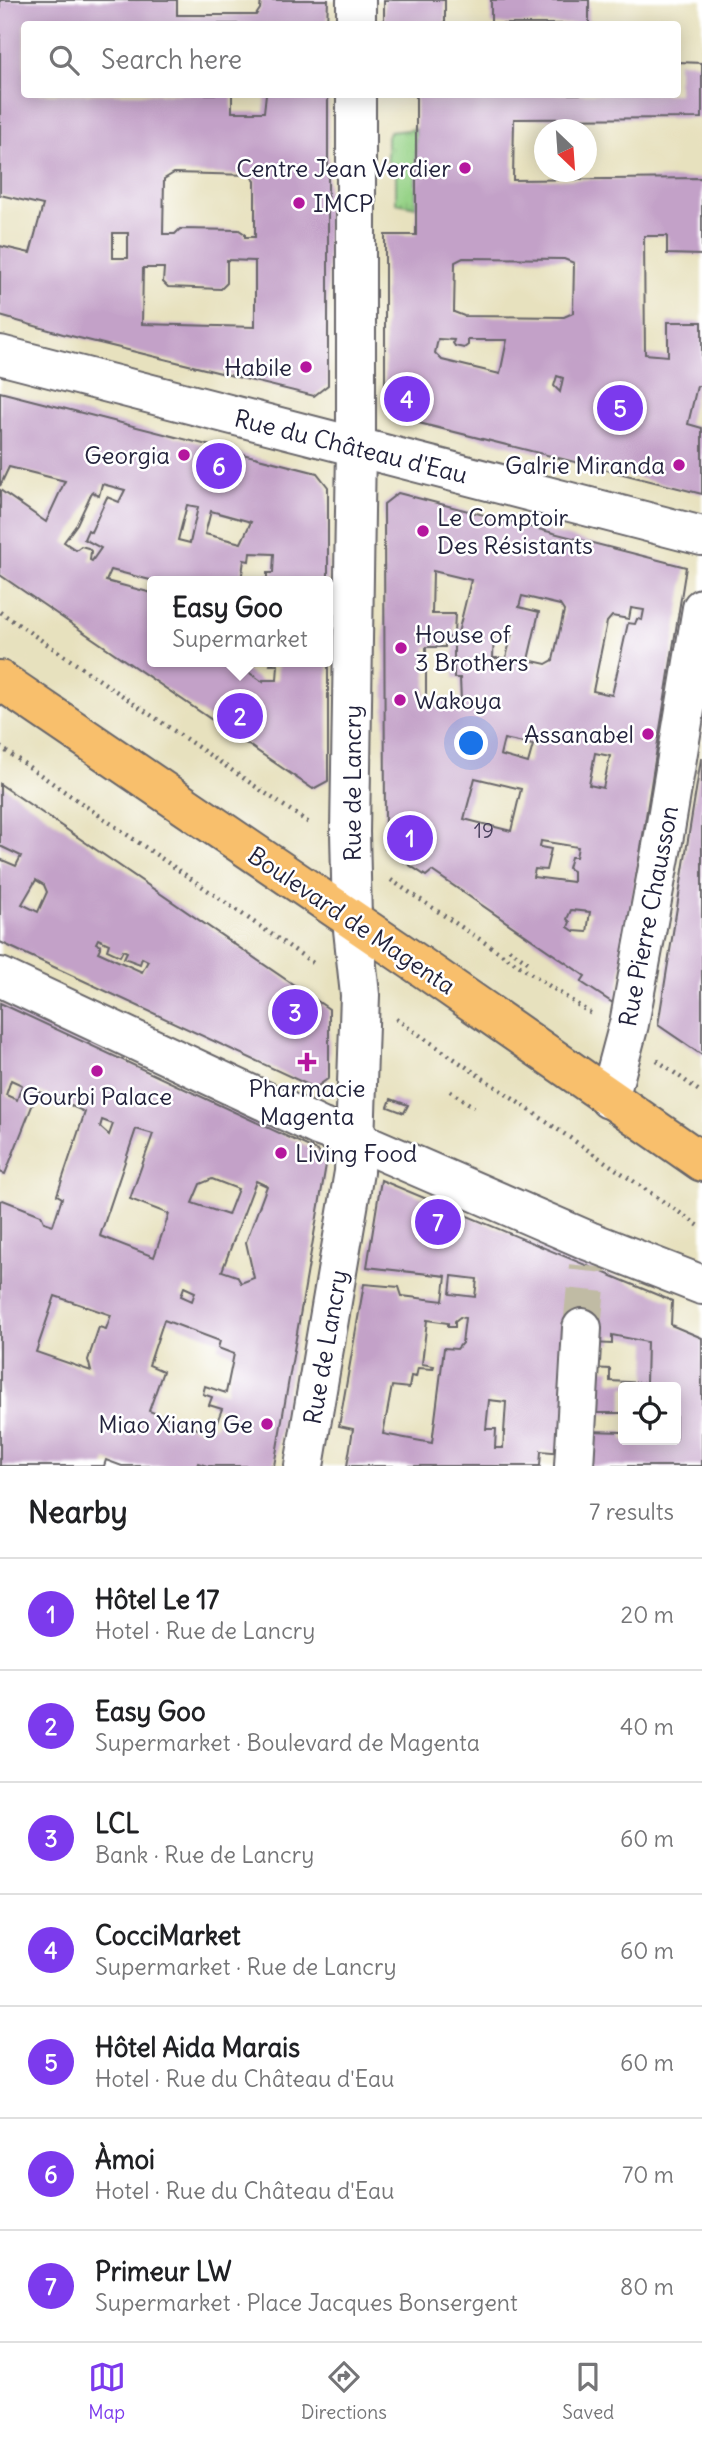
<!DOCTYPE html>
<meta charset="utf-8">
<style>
:root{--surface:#fff;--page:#f2f2f2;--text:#202124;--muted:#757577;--line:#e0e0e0;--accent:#7c3aed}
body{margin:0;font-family:Delius,sans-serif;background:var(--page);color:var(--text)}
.controls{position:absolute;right:21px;bottom:21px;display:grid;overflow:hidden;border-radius:7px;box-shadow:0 4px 18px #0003}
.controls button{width:63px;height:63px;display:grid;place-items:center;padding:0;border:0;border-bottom:2px solid var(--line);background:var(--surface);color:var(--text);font:35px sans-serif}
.compass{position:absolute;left:534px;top:119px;width:63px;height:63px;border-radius:50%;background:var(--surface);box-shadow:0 4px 18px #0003;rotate:155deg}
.you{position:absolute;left:472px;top:744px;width:24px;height:24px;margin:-18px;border:5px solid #fff;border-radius:50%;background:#1a73e8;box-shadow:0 0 0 10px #1a73e833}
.badge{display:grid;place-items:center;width:46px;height:46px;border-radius:50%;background:var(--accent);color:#fff;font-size:23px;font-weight:700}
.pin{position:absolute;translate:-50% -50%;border:4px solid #fff;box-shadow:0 2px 7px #0006}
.popup{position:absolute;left:147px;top:576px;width:186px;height:91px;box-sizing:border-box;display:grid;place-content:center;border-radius:7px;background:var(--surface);filter:drop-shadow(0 2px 5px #0005);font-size:23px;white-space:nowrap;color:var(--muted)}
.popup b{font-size:26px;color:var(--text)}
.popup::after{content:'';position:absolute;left:50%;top:100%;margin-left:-14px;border:14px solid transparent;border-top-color:var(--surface)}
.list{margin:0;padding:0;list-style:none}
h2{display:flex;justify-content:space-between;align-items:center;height:91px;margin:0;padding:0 28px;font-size:30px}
h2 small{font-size:23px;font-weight:400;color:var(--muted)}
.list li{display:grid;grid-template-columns:46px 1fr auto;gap:21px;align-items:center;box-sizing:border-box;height:112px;padding:0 28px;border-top:2px solid var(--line)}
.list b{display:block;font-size:26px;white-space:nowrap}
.list p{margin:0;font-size:23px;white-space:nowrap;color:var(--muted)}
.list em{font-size:23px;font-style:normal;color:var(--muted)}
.icon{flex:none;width:38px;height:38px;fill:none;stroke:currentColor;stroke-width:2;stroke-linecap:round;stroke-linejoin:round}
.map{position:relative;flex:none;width:702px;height:1466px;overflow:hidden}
.search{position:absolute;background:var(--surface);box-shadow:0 4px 18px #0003;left:21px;right:21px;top:21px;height:77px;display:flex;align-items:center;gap:18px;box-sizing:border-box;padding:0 24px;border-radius:7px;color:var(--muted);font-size:26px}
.sheet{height:875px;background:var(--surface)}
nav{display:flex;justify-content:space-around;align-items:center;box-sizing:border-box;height:98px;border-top:2px solid var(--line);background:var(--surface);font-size:19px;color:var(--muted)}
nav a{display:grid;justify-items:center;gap:4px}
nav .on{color:var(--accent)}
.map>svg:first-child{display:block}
</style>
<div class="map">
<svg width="702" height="1466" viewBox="0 0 702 1466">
<defs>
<pattern id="grass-tufts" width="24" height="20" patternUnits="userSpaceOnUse" patternTransform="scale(1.75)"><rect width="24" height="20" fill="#97d388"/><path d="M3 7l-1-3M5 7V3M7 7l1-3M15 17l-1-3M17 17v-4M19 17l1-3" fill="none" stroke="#82b576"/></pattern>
</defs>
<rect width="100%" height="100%" fill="#fff"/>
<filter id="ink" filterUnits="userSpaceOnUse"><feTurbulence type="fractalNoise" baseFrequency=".0143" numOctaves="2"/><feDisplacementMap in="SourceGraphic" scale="14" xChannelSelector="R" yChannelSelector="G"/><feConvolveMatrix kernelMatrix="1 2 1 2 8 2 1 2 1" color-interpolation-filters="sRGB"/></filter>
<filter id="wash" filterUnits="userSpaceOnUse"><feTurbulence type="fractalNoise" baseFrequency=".00686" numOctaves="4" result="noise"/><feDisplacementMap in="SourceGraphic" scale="28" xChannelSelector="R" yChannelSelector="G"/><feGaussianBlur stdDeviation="1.57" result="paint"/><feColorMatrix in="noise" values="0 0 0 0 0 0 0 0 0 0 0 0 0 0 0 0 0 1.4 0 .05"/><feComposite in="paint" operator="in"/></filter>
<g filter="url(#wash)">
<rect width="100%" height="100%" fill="#e7e1be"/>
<!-- grass -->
<polygon fill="url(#grass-tufts)" stroke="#5c7a62" stroke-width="2" points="416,129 416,207 396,203 396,169 387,160 387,136 390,132"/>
<g id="blocks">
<!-- building -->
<g fill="#c3a1c8" fill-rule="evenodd">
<path d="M0 0H177V15H256L260 9 261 0H328L327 24H24V94H232V112H264L266 94H328V385L314 396 63 334 0 316V246L30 253 43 205 0 195ZM174 173 250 175 255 181V237H245V234L239 230 180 229 175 234H163L164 179ZM113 233H128V258H113ZM227 260 255 261V327L142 324 143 268H164L163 282 168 287 221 289 227 283Z"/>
<rect x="384" y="0" width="61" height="24"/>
<rect x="491" y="0" width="98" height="24"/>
<path d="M678 62 702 63V118L514 119 513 180 702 178V255L667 254V236H644L645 354 668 356V322H702V386H697L688 424 702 428V494L395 417 385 403V235H416V94H678ZM463 258 564 259 574 263 573 313 564 317 464 316 454 312 455 262ZM438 339 454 340 453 343 455 346 464 348 468 345V340H507L500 374 442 360 435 353ZM557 376 563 378 560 392 554 386Z"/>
<path d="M0 392 317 473 328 487V581H267V573H273L274 554 250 553 249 561 244 560 241 581H154L111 570 106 581 152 593 153 662H233L263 682V680H277L278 665H270L271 662H328V781L313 789 0 575V490L46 522 65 481 9 467 0 486ZM102 484 125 490 119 502 107 497 91 532 88 530 84 539 101 548 92 561 90 560 91 551 88 548 81 546 76 550 64 542 77 524 92 492 99 496ZM187 505 198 507 190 543 178 540ZM211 511 251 522 241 543 205 534Z"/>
<path d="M398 493 686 567 617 997 613 1003 581 982 585 976 432 871 426 876 385 849 384 504ZM433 571 471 580 458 633H454L455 614H432ZM522 596 560 605 564 611 553 660 546 664 528 660 539 612 519 607ZM631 608 644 610 642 620 637 619 635 624 628 623 612 695 593 691 607 622 612 616 629 619ZM494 633H512L506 658H493ZM454 637V678H460L461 701 426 700V647H445V638ZM504 739 533 745 528 763 500 755ZM595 753 610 756 603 788 589 785ZM475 778 521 789 511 831 464 819ZM541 841 578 847 576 857H571L568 868 573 871V882L533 877 535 869 546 870 551 849 540 847ZM571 910 590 912 587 932 574 931 568 927 570 922 567 919Z"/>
<polygon points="701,759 702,759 702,1055 658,1025"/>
<path d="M0 784 329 1009V1078L315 1088 0 942V859L16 866 21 856 0 846ZM36 880 44 885 47 892 38 912 22 904ZM98 939 109 944 107 950 120 956 123 950 127 952 124 958 140 964 142 958 148 961 142 972 98 952 101 946 96 943Z"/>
<path d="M0 1003 318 1151 326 1165 274 1466H207L198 1463 197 1466H122L106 1460 104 1466H0V1201L3 1200 41 1215 44 1222 53 1225 62 1198 57 1195 85 1112 38 1091 5 1174 0 1172ZM11 1080 22 1085 17 1100 6 1095ZM102 1120 113 1124 109 1135 100 1127ZM136 1129 153 1134 130 1199 169 1214 154 1257 100 1236ZM212 1179 238 1189 228 1215 192 1203 200 1184ZM256 1181 267 1186 246 1242 254 1278 241 1283 237 1276 222 1271ZM184 1287 195 1292 192 1301 181 1296ZM55 1296 111 1315 106 1329 99 1327 88 1360 91 1371 36 1352ZM164 1320 220 1341 218 1348 234 1354 226 1393 205 1386 203 1394 212 1397 209 1405 222 1409 215 1427 206 1425 203 1431 149 1411 163 1371 149 1365Z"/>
<polygon points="391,1099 408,1105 404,1113 388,1107"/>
<path d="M381 1180 672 1301 671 1325 702 1338V1466H586L588 1431 623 1432V1440H676V1387H623V1413H589L591 1368 610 1369V1381L646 1383 647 1342 612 1335V1344L592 1343 564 1453 541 1451 540 1466H347L353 1429 339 1426 364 1284 399 1287 402 1296 443 1301 446 1276 367 1267ZM452 1276 477 1279 475 1297 450 1294ZM460 1317 465 1318 462 1343 457 1349 444 1348 432 1443 383 1434 392 1386 409 1388 411 1376 416 1377 418 1368 433 1369 434 1366 422 1364 427 1320 448 1323V1327H455V1321ZM489 1400 506 1402 503 1448H495L496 1429H486Z"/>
</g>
</g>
</g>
<g filter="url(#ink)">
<use href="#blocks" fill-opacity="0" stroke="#676569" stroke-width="2"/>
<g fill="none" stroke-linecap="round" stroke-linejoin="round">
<!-- minor-tunnel -->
<polyline stroke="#c0bba4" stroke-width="38" stroke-dasharray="38 19" stroke-linecap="butt" points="582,1328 588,1266"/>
<defs>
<g id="minor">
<polyline points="356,0 356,24"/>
<polyline points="0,355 702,536"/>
<polyline points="0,977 320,1127 356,1140 589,1241 702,1285"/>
<polyline points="609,1099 629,1024 665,830 702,608"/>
<polyline points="304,1466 354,1172 360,995 352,920 350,832 356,447 356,94"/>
<polyline points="574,1466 582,1328"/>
</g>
<polyline id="primary" points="0,680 416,963 702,1162"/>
</defs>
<!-- minor casing -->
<use href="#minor" stroke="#676569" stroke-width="42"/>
<!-- primary casing -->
<use href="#primary" stroke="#676569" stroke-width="42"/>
<!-- path -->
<g stroke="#676569" stroke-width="4.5" stroke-dasharray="2 5" stroke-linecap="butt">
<polyline points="0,612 312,825"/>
<polyline points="0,747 316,965"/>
<polyline points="391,880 593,1015"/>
<polyline points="509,949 532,965"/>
<polyline points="396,1019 702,1228"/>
<polyline points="657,1060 702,1093"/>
<polyline points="450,1091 474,1107"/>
</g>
<!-- minor -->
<use href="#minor" stroke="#fff" stroke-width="38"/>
<!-- primary -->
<use href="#primary" stroke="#f8bf6c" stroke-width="38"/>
</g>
</g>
<!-- markers -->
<g fill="#b5179e" stroke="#fff" stroke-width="2.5">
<circle cx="465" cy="168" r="7"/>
<circle cx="299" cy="203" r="7"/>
<circle cx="306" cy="367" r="7"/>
<circle cx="184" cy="455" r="7"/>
<circle cx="679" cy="465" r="7"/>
<circle cx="423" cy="531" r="7"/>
<circle cx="401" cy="648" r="7"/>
<circle cx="400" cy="700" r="7"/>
<circle cx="648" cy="734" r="7"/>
<path d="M303.5 1051.5h7v7h7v7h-7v7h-7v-7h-7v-7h7z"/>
<circle cx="97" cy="1071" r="7"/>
<circle cx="281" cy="1153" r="7"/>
<circle cx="267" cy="1424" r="7"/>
</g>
<g text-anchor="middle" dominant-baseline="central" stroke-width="5" stroke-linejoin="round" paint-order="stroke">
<!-- number labels -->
<g font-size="21" fill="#4a425e">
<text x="484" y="830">19</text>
</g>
<!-- poi labels -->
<g font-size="24" fill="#22223b" stroke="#fff" text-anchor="end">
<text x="451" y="168">Centre Jean Verdier</text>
<text x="313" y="203" text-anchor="start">IMCP</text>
<text x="292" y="367">Habile</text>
<text x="170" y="455">Georgia</text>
<text x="665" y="465">Galrie Miranda</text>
<text x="437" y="517" text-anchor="start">Le Comptoir<tspan x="437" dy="28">Des Résistants</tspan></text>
<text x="415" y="634" text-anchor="start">House of<tspan x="415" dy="28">3 Brothers</tspan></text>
<text x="414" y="700" text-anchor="start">Wakoya</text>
<text x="634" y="734">Assanabel</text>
<text x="307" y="1088" text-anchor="middle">Pharmacie<tspan x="307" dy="28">Magenta</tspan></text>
<text x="97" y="1096" text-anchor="middle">Gourbi Palace</text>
<text x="295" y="1153" text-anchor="start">Living Food</text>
<text x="253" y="1424">Miao Xiang Ge</text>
</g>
<!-- street labels -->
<g font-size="24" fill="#22223b" stroke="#fff">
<text transform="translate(351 446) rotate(14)">Rue du Château d'Eau</text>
<text transform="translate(352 783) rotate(-90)">Rue de Lancry</text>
<text transform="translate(648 916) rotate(-79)">Rue Pierre Chausson</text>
<text transform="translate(352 920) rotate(34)">Boulevard de Magenta</text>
<text transform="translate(325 1347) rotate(-80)">Rue de Lancry</text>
</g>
</g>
</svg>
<div class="controls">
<button><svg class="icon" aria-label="locate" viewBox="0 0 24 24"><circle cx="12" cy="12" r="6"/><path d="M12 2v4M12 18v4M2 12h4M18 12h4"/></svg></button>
</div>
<svg class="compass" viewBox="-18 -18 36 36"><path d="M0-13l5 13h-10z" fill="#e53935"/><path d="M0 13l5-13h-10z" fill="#757577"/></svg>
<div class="you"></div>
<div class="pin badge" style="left:410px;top:838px">1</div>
<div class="pin badge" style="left:240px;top:716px">2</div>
<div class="popup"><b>Easy Goo</b>Supermarket</div>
<div class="pin badge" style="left:295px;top:1012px">3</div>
<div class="pin badge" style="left:407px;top:399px">4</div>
<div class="pin badge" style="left:620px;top:408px">5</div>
<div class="pin badge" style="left:219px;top:466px">6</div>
<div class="pin badge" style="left:438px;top:1222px">7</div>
<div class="search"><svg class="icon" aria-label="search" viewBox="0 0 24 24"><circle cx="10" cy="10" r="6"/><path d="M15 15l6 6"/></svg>Search here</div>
</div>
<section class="sheet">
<h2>Nearby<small>7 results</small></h2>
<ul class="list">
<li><span class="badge">1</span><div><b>Hôtel Le 17</b><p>Hotel · Rue de Lancry</p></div><em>20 m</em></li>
<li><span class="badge">2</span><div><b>Easy Goo</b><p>Supermarket · Boulevard de Magenta</p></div><em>40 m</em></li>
<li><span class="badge">3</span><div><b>LCL</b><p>Bank · Rue de Lancry</p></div><em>60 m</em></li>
<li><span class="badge">4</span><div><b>CocciMarket</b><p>Supermarket · Rue de Lancry</p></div><em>60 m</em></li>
<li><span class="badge">5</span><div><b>Hôtel Aida Marais</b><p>Hotel · Rue du Château d'Eau</p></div><em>60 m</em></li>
<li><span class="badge">6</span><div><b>Àmoi</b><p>Hotel · Rue du Château d'Eau</p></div><em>70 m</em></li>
<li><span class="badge">7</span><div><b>Primeur LW</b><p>Supermarket · Place Jacques Bonsergent</p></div><em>80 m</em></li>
</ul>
</section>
<nav>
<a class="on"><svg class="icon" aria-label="map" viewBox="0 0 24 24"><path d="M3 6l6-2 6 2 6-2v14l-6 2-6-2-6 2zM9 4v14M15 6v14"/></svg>Map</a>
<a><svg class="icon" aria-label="directions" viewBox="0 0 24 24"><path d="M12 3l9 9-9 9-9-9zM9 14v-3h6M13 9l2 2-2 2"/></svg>Directions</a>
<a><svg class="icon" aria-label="saved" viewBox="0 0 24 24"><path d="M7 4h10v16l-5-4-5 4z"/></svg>Saved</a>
</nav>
